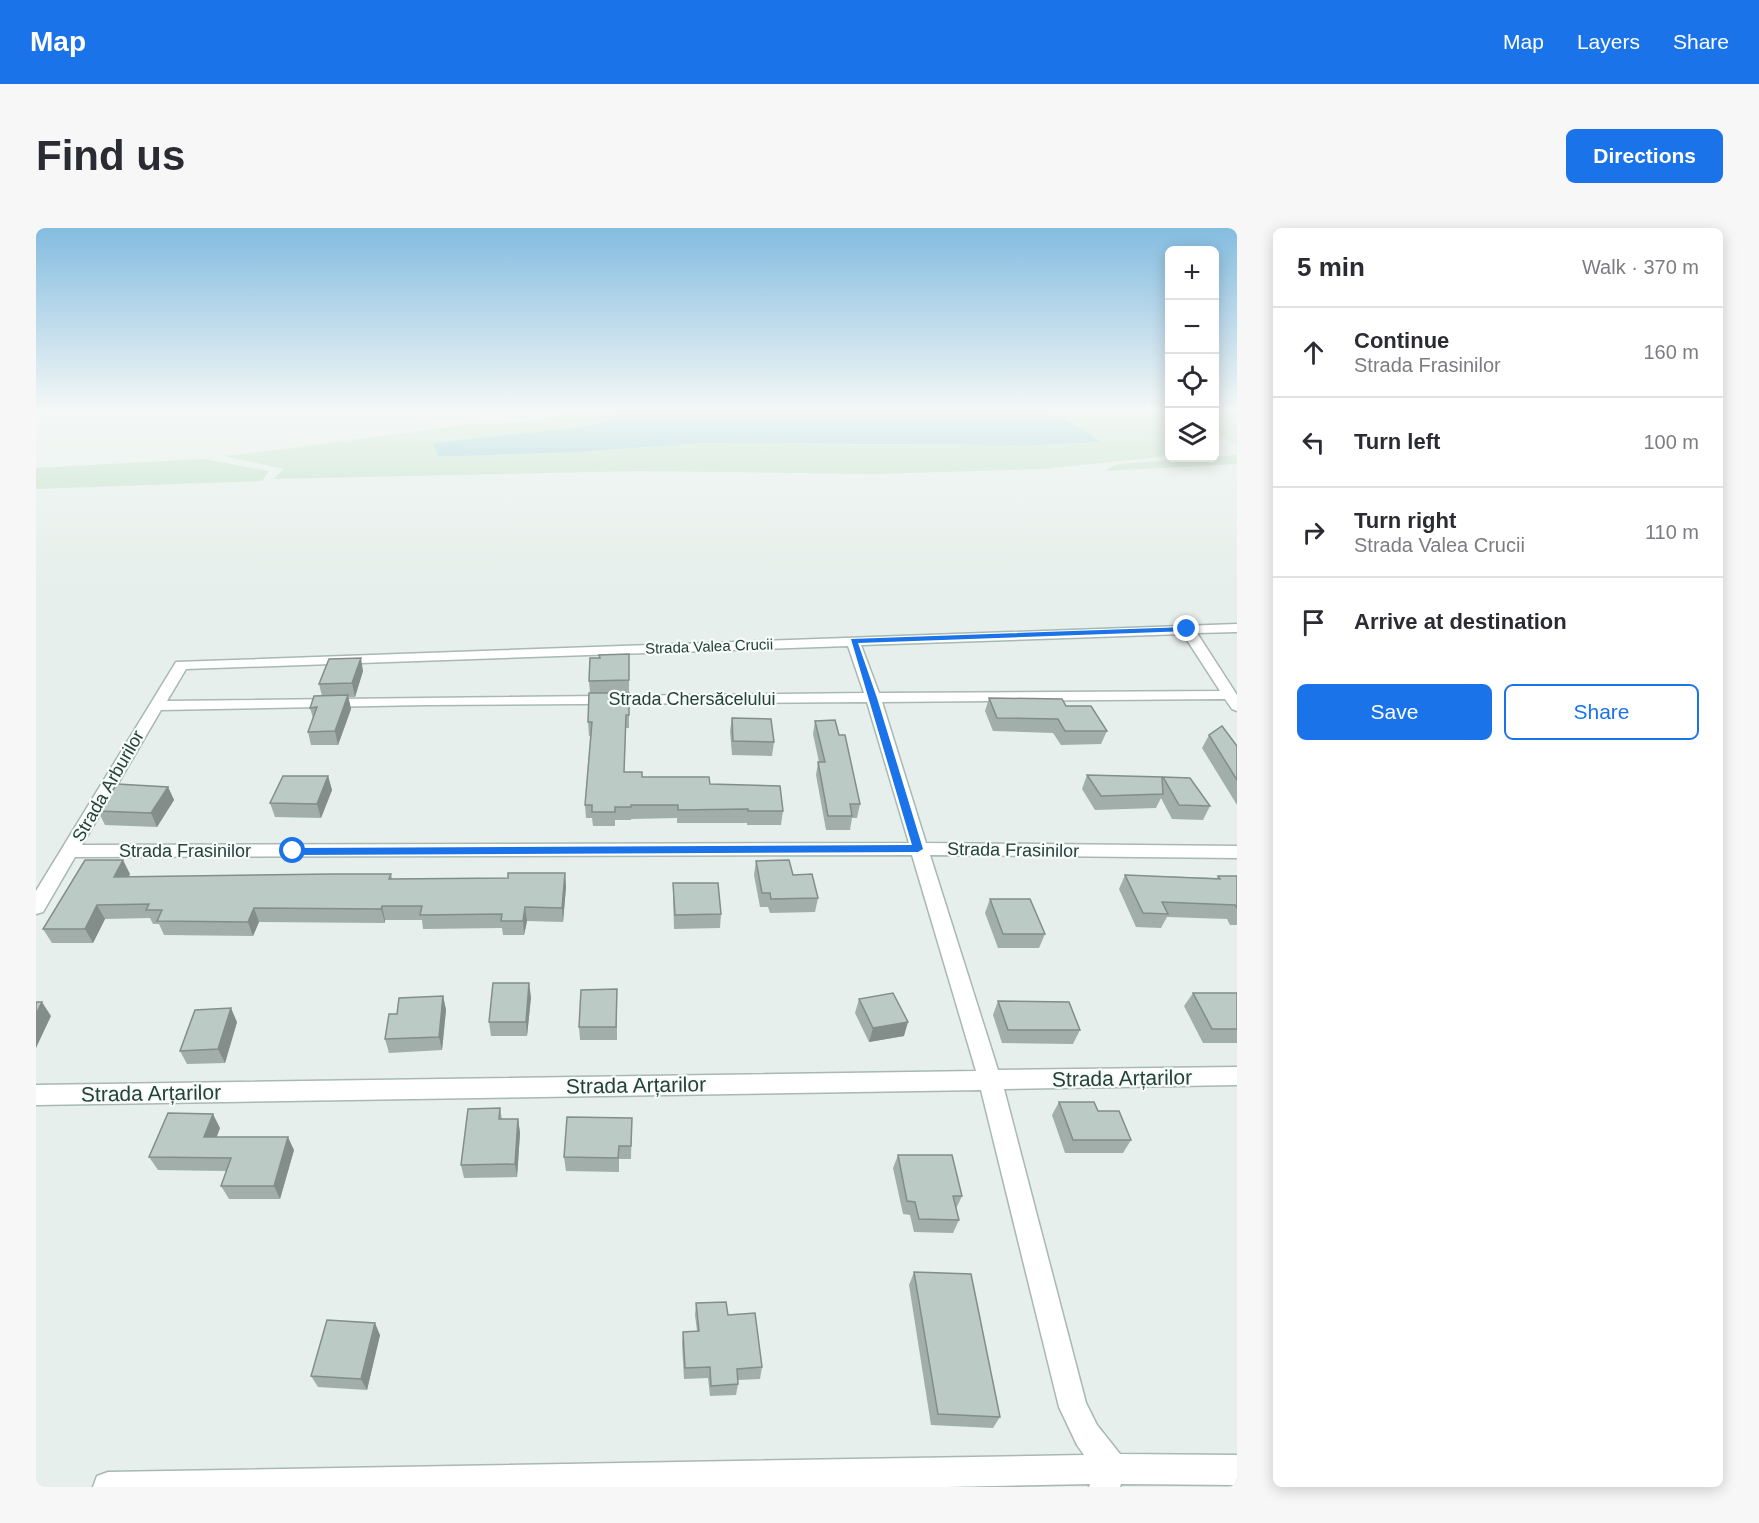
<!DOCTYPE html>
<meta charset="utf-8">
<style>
:root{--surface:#fff;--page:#f7f7f7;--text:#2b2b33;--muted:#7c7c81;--line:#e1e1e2;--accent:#1a73e8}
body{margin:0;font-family:Arial,sans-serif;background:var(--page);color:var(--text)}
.controls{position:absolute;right:18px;top:18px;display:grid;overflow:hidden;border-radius:9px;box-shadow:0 3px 15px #0003}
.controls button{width:54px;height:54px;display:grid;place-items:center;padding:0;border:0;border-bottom:2px solid var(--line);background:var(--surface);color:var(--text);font:30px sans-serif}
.stop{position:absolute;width:18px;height:18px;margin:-14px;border:4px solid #1a73e8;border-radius:50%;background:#fff}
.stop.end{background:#1a73e8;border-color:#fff;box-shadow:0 2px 6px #0008}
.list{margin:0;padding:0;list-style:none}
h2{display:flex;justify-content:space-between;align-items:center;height:78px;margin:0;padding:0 24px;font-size:26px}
h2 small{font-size:20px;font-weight:400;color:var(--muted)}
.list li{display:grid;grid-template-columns:39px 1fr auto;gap:18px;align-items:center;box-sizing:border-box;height:90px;padding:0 24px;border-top:2px solid var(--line)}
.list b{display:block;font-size:22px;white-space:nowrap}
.list p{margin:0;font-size:20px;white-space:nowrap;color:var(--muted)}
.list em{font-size:20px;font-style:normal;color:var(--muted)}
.actions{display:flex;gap:12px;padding:18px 24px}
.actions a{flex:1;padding:14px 0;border:2px solid var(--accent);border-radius:9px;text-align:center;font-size:21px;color:var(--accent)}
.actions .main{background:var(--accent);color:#fff}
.icon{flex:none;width:33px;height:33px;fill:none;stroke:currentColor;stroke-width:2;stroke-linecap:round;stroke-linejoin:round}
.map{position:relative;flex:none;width:1201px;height:1259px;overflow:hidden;border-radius:9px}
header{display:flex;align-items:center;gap:36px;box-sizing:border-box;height:84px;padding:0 30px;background:var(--accent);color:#fff}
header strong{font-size:28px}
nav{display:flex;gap:33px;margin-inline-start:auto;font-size:21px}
.intro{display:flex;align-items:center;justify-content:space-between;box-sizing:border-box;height:144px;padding:0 36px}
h1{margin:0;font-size:42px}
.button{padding:15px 27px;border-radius:9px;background:var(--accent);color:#fff;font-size:21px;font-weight:700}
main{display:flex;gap:36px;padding:0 36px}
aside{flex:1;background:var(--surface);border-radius:9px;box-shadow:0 3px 15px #0003}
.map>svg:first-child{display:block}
</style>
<header>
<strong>Map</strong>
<nav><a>Map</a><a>Layers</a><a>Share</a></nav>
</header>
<div class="intro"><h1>Find us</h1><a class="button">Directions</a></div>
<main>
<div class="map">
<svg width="1201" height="1259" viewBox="0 0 1201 1259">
<rect width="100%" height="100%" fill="#e6efeb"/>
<!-- green -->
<g fill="#bfe0c8">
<path d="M533 180H857L732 207 753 216 1002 217 1063 214 1049 202 1008 180H1109L1134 191 1133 228 1007 241 838 246 603 243 238 251 247 241 188 228C267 219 347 208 426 197 461 193 498 198 531 184Z"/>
<polygon points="1179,180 1201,180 1201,217 1179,205"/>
<polygon points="1201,227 1201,236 1068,243 1082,236"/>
<polygon points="167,231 233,243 226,253 0,261 0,240"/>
</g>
<!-- water -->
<polygon fill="#8ec9d4" points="581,180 1008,180 1049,202 1064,214 1002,217 663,215 539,224 418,228 402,228 397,215 549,199 574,191"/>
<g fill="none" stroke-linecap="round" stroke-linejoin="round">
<defs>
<path id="minor" d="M1201 396V404L1161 405 1201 467V483L1196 481 1189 471 846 474 890 615 1201 618V630L894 627 962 842 1201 839V857L968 861 1050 1175 1061 1197 1084 1226 1201 1227V1257L1085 1256 1084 1259H1053L1054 1256 910 1259H57L61 1248 72 1244 1048 1227 1041 1217 1023 1179 945 862 0 877V857L940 843 876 627 39 629 7 684 0 686V663L140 434ZM1147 406 1184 463 843 465 825 417ZM812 418 828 465 131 473 150 441ZM831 474 873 615 46 617 125 482 390 477Z"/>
</defs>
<!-- minor casing -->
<use href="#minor" stroke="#a8b8b2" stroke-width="3"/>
<!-- minor -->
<use href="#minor" fill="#fff" fill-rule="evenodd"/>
</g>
<!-- wall -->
<g fill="#a1aea9">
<polygon points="593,426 593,500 590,500 588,544 606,549 674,556 747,583 745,597 711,597 711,595 641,595 641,590 595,591 595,592 579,592 579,598 557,598 556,590 550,590 549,577 555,508 553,508 552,494 554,465 553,453 564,430"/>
<polygon points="327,443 319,469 312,469 315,481 302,517 275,517 272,504 277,490 274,480 286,468 283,456"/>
<polygon points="953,470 1030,478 1071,503 1065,516 1025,517 1017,505 957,503 949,483"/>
<polygon points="696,490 738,514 736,528 696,527 694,503"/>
<polygon points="779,493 824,576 821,590 816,590 814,602 790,602 780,547 782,534 783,534 777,506"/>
<polygon points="1173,507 1201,518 1201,577 1166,520"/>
<polygon points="1051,547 1126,549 1174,578 1167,592 1136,591 1125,570 1120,580 1059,582 1046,561"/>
<polygon points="292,548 296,562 285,590 239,589 234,575"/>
<polygon points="132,559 138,572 121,599 69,597 62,583"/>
<polygon points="720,633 757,647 782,670 779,684 734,685 732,679 724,679 718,647"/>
<polygon points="529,645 530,659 527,694 491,693 488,707 467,707 466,700 387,701 386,692 349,692 349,695 223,694 217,708 128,707 123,696 117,696 114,690 69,691 57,715 16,715 7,701 94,646 92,649 355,646 356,651 472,650"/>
<polygon points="1089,647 1181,650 1182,648 1201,648 1201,697 1194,697 1191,691 1131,689 1125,700 1100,699 1083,661"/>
<polygon points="637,655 685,686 684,700 638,701 637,669"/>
<polygon points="954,671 1009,706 1003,720 962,720 949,685"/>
<polygon points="581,761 581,812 544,812 543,799"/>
<polygon points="1157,765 1201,765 1201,815 1167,815 1148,778"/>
<polygon points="407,768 410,782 406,822 353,825 349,811 361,786"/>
<polygon points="495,769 491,808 455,808 453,794"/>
<polygon points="823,771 868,808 833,814 819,785"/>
<polygon points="962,773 1044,802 1037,816 966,815 957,787"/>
<polygon points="201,794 189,835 151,836 144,823"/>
<polygon points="1023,874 1062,883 1095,912 1087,925 1029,925 1016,887"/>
<polygon points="464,880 466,891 482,891 484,905 481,949 428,950 425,937"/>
<polygon points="596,890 595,931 583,931 583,944 530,943 528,929"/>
<polygon points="184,900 180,909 258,922 244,971 193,971 185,958 190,943 122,942 113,929"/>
<polygon points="862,927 926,968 920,981 923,992 917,1005 878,1004 874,987 867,986 857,940"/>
<polygon points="878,1044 964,1189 957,1200 895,1197 873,1057"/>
<polygon points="660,1075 692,1087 726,1139 724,1151 702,1152 702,1156 700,1167 674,1168 672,1150 648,1151 646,1116 647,1104 661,1103 659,1087"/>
<polygon points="344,1107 331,1162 282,1159 275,1148"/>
</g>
<!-- shaded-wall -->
<g fill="#838d89">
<polygon points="325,430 327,443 319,469 316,455"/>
<polygon points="312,467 315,481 302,517 299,503"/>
<polygon points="292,548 296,562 285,590 281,576"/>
<polygon points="132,559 138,572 121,599 115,585"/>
<polygon points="87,632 94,646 85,663 78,649"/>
<polygon points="529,645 530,659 527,694 526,680"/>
<polygon points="61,677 69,691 57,715 49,701"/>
<polygon points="346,678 349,692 349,695 345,681"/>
<polygon points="489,679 491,693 488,707 487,693"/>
<polygon points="218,680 223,694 217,708 212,694"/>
<polygon points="493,755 495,769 491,808 490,794"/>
<polygon points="407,768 410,782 406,822 403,809"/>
<polygon points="6,774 15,788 0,820 0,786"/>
<polygon points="195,780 201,794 189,835 182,821"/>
<polygon points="872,794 868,808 833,814 837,800"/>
<polygon points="177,886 184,900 176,922 168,909"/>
<polygon points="482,891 484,905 481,949 479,936"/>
<polygon points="252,909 258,922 244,971 238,958"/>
<polygon points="339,1095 344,1107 331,1162 325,1151"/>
</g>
<!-- building -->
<g fill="#bbcac4" stroke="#838d89" stroke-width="1.5">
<polygon points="593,426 593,452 553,453 554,430 564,430 563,427"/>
<polygon points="325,430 316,455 283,456 293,431"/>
<polygon points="553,465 593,465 593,487 590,487 588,544 606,544 606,549 673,549 674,556 744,558 747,583 712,583 712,581 642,582 642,577 595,577 595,579 579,579 579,584 556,584 556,577 549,577 556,494 552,494"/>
<polygon points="312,467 299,503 272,504 281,479 274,480 278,468"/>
<polygon points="953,470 1026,471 1030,478 1055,478 1071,503 1029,503 1022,491 961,490"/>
<polygon points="696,490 735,491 738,514 697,513"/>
<polygon points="799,492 803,507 809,507 824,576 814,576 816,588 792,588 782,534 789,534 779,493"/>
<polygon points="1186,498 1201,518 1201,552 1173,507"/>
<polygon points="1051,547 1126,549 1127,566 1065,568"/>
<polygon points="247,548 292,548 281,576 234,575"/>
<polygon points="1127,549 1154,550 1174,578 1143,577"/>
<polygon points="81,556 132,559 115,585 62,583"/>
<polygon points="49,632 87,632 78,649 296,646 355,646 353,651 472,650 472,645 529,645 526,680 489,679 487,693 465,693 466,686 384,687 386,678 346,678 345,681 218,680 212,694 121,693 126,682 110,682 113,676 61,677 49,701 7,701"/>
<polygon points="753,632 757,647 776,646 782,670 735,671 734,665 726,665 720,633"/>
<polygon points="1089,647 1184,651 1182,648 1201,648 1201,680 1199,677 1126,674 1132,686 1107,685"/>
<polygon points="637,655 682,655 685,686 639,687"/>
<polygon points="954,671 994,671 1009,706 967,706"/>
<polygon points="457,755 493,755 490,794 453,794"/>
<polygon points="581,761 580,799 543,799 545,762"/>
<polygon points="857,765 872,794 837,800 823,771"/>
<polygon points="1157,765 1201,765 1201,801 1176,801"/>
<polygon points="407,768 403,809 349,811 353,786 361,786 363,770"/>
<polygon points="962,773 1033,774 1044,802 972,802"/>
<polygon points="0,774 6,774 0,786"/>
<polygon points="195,780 182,821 144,823 159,782"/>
<polygon points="1023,874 1058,874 1062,883 1083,883 1095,912 1037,912"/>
<polygon points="464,880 463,891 482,891 479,936 425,937 432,881"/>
<polygon points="132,885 177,886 168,909 252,909 238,958 185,958 195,930 113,929"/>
<polygon points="531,889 596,890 595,918 583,918 582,930 528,929"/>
<polygon points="862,927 916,927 926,968 917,968 923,992 883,991 879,974 871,973"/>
<polygon points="878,1044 935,1046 964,1189 902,1186"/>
<polygon points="690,1074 692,1087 719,1085 726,1139 701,1141 702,1156 675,1158 674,1139 649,1140 647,1104 663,1103 660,1075"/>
<polygon points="291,1092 339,1095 325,1151 275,1148"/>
</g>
<!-- sky -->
<linearGradient id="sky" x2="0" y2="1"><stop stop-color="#84bce0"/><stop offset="0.51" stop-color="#f4f8f6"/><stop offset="1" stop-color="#f4f8f6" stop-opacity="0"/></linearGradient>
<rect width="1201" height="356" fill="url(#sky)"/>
<!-- route -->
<polygon fill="#1a73e8" points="1151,399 1153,403 822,415 841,470 887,621 882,624 257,627 253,623 257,620 876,617 815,411"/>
<g text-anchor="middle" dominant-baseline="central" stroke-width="4.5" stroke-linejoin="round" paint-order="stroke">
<!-- far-street labels -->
<g font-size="15" fill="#24423a" stroke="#f7fbf9">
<text transform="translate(673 418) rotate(-2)">Strada Valea Crucii</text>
</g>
<!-- street labels -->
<g font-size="18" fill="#24423a" stroke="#f7fbf9">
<text x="656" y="471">Strada Chersăcelului</text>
<text transform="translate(72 558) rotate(-60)">Strada Arburilor</text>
<text transform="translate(977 622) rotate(1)">Strada Frasinilor</text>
<text x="149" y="623">Strada Frasinilor</text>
</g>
<!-- near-street labels -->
<g font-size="21" fill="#24423a" stroke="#f7fbf9">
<text transform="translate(1086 850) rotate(-1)">Strada Arțarilor</text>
<text transform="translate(600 857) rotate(-1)">Strada Arțarilor</text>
<text transform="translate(115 865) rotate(-1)">Strada Arțarilor</text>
</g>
</g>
</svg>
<div class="controls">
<button>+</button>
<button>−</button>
<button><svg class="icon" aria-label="locate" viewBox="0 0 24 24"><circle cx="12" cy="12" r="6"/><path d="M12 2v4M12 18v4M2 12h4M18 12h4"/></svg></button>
<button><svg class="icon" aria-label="layers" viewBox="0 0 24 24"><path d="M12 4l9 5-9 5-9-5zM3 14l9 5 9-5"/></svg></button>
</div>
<div class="stop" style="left:257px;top:623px"></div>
<div class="stop end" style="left:1151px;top:401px"></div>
</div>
<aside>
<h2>5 min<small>Walk · 370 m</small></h2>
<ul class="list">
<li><svg class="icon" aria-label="ahead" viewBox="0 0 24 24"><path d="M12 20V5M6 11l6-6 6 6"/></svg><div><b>Continue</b><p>Strada Frasinilor</p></div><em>160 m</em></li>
<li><svg class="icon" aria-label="left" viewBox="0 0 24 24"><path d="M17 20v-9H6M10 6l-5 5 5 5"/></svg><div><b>Turn left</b></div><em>100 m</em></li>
<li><svg class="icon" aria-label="right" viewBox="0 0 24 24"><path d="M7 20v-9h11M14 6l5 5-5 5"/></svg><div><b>Turn right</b><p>Strada Valea Crucii</p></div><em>110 m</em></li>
<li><svg class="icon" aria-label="arrive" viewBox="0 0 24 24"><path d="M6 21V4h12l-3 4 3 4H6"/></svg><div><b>Arrive at destination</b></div></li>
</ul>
<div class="actions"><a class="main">Save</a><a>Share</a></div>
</aside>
</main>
